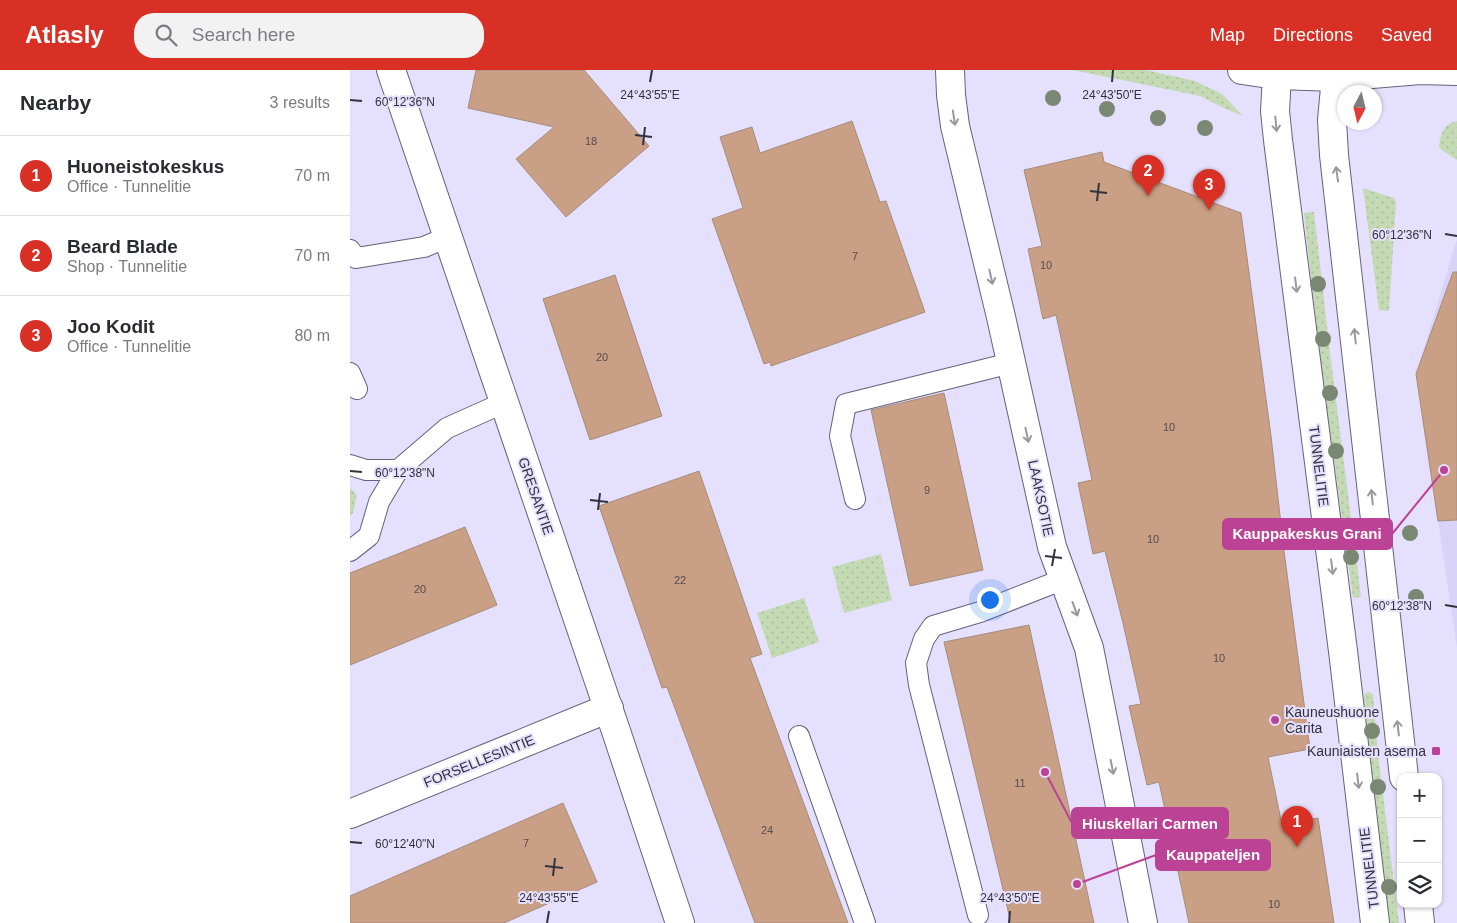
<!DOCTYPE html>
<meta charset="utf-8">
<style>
:root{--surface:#fff;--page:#f2f2f3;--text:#2b2b33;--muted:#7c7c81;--line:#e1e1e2;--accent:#d93025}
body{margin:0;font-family:Arial,sans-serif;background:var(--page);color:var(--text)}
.controls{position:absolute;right:15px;bottom:15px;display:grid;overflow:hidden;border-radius:10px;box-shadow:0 1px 4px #0004}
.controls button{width:45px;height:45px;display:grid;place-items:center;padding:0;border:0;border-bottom:1px solid var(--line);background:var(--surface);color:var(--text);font:25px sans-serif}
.compass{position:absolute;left:987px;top:15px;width:45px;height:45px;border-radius:50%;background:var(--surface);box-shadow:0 1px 4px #0004;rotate:187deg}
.you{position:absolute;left:639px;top:529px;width:18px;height:18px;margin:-12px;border:4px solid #fff;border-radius:50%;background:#1a73e8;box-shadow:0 0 0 8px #1a73e833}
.badge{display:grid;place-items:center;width:32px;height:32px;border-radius:50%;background:var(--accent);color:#fff;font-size:16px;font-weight:700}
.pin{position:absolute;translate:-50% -41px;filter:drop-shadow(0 1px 2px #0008)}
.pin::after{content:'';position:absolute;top:26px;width:18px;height:15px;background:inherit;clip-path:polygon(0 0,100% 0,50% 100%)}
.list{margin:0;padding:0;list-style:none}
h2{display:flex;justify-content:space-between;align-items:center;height:65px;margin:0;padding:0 20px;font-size:21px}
h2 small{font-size:16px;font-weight:400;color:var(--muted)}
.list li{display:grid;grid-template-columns:32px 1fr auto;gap:15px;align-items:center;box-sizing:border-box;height:80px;padding:0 20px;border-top:1px solid var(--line)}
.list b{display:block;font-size:19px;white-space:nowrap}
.list p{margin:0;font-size:16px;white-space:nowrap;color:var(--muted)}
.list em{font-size:16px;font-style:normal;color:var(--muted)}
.icon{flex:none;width:28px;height:28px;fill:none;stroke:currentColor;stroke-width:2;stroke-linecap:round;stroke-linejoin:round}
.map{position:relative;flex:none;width:1107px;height:853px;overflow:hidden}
header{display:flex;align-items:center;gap:30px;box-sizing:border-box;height:70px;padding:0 25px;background:var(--accent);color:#fff}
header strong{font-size:24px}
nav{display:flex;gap:28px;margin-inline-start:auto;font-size:18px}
.search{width:350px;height:45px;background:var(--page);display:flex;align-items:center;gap:12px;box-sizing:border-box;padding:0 18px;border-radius:20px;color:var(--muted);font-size:19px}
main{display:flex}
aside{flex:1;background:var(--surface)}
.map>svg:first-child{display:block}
</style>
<header>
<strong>Atlasly</strong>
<div class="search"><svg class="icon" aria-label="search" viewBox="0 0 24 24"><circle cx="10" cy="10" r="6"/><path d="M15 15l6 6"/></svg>Search here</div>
<nav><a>Map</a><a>Directions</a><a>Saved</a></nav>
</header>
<main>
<aside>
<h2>Nearby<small>3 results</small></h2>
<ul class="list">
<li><span class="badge">1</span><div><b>Huoneistokeskus</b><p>Office · Tunnelitie</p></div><em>70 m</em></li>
<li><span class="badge">2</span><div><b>Beard Blade</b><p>Shop · Tunnelitie</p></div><em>70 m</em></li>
<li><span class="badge">3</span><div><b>Joo Kodit</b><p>Office · Tunnelitie</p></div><em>80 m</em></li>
</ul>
</aside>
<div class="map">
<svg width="1107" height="853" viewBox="0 0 1107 853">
<defs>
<pattern id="green-dots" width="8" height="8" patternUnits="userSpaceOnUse" patternTransform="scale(1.25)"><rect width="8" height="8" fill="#c4dab4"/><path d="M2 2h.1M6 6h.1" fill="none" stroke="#a9bc9c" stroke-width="1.8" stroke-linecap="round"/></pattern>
</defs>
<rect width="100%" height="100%" fill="#e5e0fd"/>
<!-- built -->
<polygon fill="#d9d3f7" points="1107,169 1107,578 1066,304"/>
<!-- green -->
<g fill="url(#green-dots)">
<polygon points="723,0 796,0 845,11 872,24 893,46 874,38 850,26"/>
<path d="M1107 51V90L1089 78C1090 65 1093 54 1107 51Z"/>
<polygon points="1013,118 1044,128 1046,132 1039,241 1029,240"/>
<polygon points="964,142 981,291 1011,527 1003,528 969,282 954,143"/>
<polygon points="0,418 7,425 3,443 0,446"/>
<polygon points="531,484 542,530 494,543 482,497"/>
<polygon points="454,528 469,572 422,588 407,543"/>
<polygon points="1018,622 1023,624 1028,684 1049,853 1039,853 1021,707 1014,627 1015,624"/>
</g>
<!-- building -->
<g fill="#c99f85" stroke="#a68c7c">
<polygon points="126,0 234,0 299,76 216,147 166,89 204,57 118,38"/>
<polygon points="502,51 530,132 536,131 575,242 421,296 420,292 414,294 362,149 393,138 370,67 402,57 410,83"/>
<polygon points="752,82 754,92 891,143 921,366 934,481 960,679 918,687 932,755 968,748 984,853 839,853 809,712 797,715 779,636 791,634 773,553 755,481 743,484 728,413 742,410 706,245 693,249 678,179 692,176 674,100"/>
<polygon points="1103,202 1107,202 1107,450 1088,451 1066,304"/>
<polygon points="265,205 312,346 240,370 193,229"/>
<polygon points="594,323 633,500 560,516 521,340"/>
<polygon points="349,401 412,584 400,588 498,853 405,853 317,617 312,618 249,436"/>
<polygon points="115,457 147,535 0,595 0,503"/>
<polygon points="679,555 744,853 661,853 594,572"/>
<polygon points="213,733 247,812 154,853 0,853 0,826"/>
</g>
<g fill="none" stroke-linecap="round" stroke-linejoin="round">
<defs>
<g id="service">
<polyline points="0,180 6,188 74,177 98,167"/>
<polyline points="0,303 7,319"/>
<polyline points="0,395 16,400 48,400"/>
<polyline points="505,429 490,366 496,334 661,293"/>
<polyline points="0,481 19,466 29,432 48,400 97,358 153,333"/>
<polyline points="449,666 515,853"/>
<polyline points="628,845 569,615 566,593 574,569 583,556 630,542 714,509"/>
</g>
<g id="minor">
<polyline points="41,0 266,661 330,853"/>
<polyline points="600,0 601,25 605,56 651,247 702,477 739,578 793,853"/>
<polyline points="0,744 259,638"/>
</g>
<polyline id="secondary" points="927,5 986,7 1070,0 1107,1"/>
<g id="primary">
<polyline points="892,0 927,5 925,41 928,70 993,581 1025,853"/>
<polyline points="983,0 986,7 982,50 984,85 1054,707"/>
<polyline points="1068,834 1070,853"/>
</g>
</defs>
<!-- service casing -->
<use href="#service" stroke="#66627b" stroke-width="22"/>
<!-- minor casing -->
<use href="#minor" stroke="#66627b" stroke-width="30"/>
<!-- secondary casing -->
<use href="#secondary" stroke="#66627b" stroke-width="30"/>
<!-- primary casing -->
<use href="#primary" stroke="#66627b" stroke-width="30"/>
<!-- service -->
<use href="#service" stroke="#fff" stroke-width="20"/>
<!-- minor -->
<use href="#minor" stroke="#fff" stroke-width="28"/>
<!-- secondary -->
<use href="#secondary" stroke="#fff" stroke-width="28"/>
<!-- primary -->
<use href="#primary" stroke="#fff" stroke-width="28"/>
</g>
<!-- trees -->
<g fill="#7a8772">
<circle cx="703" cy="28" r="8"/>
<circle cx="757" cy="39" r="8"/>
<circle cx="808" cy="48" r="8"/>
<circle cx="855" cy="58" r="8"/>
<circle cx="968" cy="214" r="8"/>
<circle cx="973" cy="269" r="8"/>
<circle cx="980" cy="323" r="8"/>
<circle cx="986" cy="381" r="8"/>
<circle cx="1060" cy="463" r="8"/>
<circle cx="1001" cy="487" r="8"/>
<circle cx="1066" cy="527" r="8"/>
<circle cx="1022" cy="661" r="8"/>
<circle cx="1028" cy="717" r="8"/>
<circle cx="1039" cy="817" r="8"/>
</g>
<!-- one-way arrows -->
<defs><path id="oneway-shaft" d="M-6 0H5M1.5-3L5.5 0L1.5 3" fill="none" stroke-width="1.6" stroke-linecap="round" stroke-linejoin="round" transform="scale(1.25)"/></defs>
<g stroke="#99989e">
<use href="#oneway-shaft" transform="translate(604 48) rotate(81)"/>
<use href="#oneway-shaft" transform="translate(926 54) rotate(85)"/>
<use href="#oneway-shaft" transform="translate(987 104) rotate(-98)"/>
<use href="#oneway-shaft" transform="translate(641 207) rotate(77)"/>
<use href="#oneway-shaft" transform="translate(946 215) rotate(83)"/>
<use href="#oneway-shaft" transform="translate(1005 266) rotate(-96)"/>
<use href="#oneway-shaft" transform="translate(677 365) rotate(78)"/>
<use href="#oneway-shaft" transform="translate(1022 427) rotate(-96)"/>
<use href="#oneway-shaft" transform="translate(982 497) rotate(83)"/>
<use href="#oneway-shaft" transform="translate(725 539) rotate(70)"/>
<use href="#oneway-shaft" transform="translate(1048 658) rotate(-97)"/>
<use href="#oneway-shaft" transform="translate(762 697) rotate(79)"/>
<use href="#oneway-shaft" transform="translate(1008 711) rotate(83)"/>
</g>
<!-- ticks -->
<path fill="none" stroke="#33313c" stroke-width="2" d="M300 12 302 0M762 12 763 0M0 30 12 31M285 65 302 67M293 75 295 57M740 121 757 123M747 131 749 113M1095 164 1107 166M0 401 12 402M240 430 258 432M248 440 250 423M695 486 712 488M702 496 705 479M1095 535 1107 537M0 772 12 773M195 796 213 798M203 806 205 788M197 853 199 841M659 853 660 841"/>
<!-- markers -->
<g fill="#bc4295" stroke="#e5e0fd" stroke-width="2">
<circle cx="925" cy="650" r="5"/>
<rect x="1081" y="676" width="10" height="10" rx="2.5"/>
</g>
<g text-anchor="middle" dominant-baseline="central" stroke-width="4" stroke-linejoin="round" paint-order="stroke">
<!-- number labels -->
<g font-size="11" fill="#584c4e">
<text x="241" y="71">18</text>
<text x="505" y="186">7</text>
<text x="696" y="195">10</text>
<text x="252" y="287">20</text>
<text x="819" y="357">10</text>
<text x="577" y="420">9</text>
<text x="803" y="469">10</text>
<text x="330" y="510">22</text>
<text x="70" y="519">20</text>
<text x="869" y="588">10</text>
<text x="670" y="713">11</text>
<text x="417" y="760">24</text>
<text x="176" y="773">7</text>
<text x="924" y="834">10</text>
</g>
<!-- street labels -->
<g font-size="14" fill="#33313c" stroke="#e5e0fd">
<text transform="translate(969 396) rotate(83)">TUNNELITIE</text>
<text transform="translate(186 426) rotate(71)">GRESANTIE</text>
<text transform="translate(691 428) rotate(78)">LAAKSOTIE</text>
<text transform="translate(129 691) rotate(-22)">FORSELLESINTIE</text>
<text transform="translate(1019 798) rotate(-97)">TUNNELITIE</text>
</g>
<!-- poi labels -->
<g font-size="14" fill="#33313c" stroke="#e5e0fd" text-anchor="start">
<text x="935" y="642">Kauneushuone<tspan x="935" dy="16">Carita</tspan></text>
<text x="1076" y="681" text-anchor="end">Kauniaisten asema</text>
</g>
</g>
<g font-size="12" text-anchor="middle" fill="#33313c" stroke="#e5e0fd" stroke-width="4" stroke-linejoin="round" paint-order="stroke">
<text x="300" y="29">24°43'55"E</text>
<text x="762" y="29">24°43'50"E</text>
<text x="55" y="36">60°12'36"N</text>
<text x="1052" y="169">60°12'36"N</text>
<text x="55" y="407">60°12'38"N</text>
<text x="1052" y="540">60°12'38"N</text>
<text x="55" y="778">60°12'40"N</text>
<text x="199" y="832">24°43'55"E</text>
<text x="660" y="832">24°43'50"E</text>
</g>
<!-- callouts -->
<path fill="none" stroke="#bc4295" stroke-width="2" d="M1094 400L1042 464M695 702L722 753M727 814L806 785"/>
<g fill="#bc4295" stroke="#e5e0fd" stroke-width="2">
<circle cx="1094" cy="400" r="5"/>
<circle cx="695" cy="702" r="5"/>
<circle cx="727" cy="814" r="5"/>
</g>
<g fill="#bc4295" stroke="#bc4295" stroke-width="2">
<rect x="873" y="449" width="169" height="30" rx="5"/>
<rect x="722" y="738" width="156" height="30" rx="5"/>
<rect x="806" y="770" width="114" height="30" rx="5"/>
</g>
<g font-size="15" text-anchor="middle" font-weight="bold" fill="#fff">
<text x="957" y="469">Kauppakeskus Grani</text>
<text x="800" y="759">Hiuskellari Carmen</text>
<text x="863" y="790">Kauppateljen</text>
</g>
</svg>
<div class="controls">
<button>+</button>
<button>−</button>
<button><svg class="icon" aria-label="layers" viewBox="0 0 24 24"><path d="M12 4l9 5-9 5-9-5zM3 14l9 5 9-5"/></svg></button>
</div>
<svg class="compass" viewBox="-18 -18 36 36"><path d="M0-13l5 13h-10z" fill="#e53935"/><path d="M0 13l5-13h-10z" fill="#7c7c81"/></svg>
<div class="you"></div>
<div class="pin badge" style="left:947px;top:777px">1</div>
<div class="pin badge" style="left:798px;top:126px">2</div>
<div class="pin badge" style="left:859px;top:140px">3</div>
</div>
</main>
